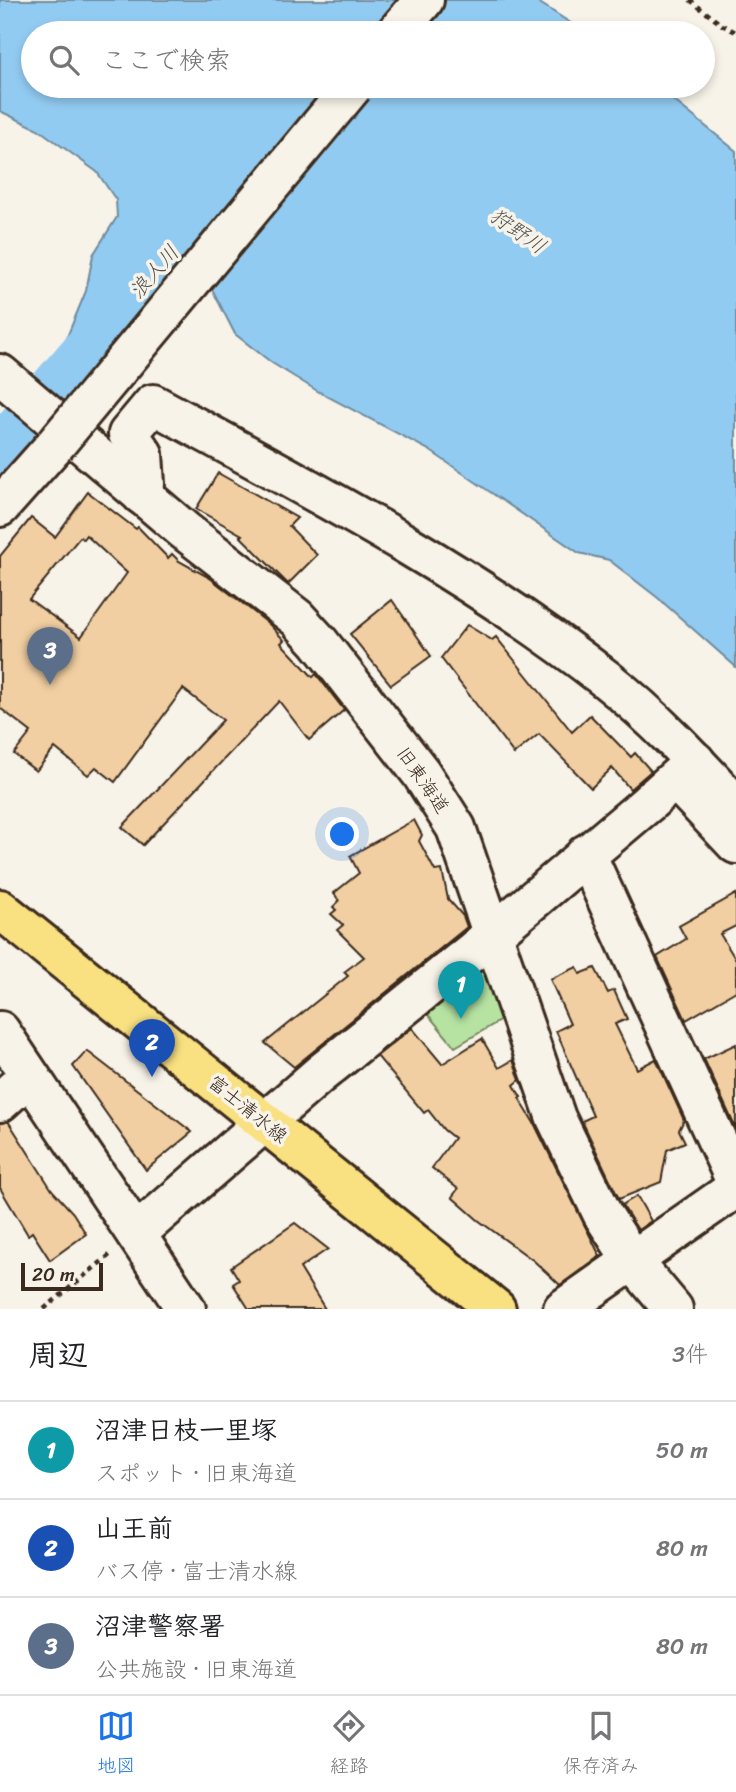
<!DOCTYPE html>
<html lang="ja">
<meta charset="utf-8">
<style>
:root{--surface:#fff;--page:#f2f2f2;--text:#202124;--muted:#757577;--line:#e0e0e0;--accent:#1a73e8}
body{margin:0;font-family:Sriracha,"Klee One",sans-serif;background:var(--page);color:var(--text)}
.scale{position:absolute;left:21px;bottom:18px;width:82px;box-sizing:border-box;padding-left:7px;border:4px solid #3b2a1e;border-top:0;font-size:19px;line-height:24px;white-space:nowrap;color:#3b2a1e;-webkit-text-stroke:5px #f7f3e8;paint-order:stroke}
.you{position:absolute;left:343px;top:835px;width:24px;height:24px;margin:-18px;border:5px solid #fff;border-radius:50%;background:#1a73e8;box-shadow:0 0 0 10px #1a73e833}
.badge{display:grid;place-items:center;width:46px;height:46px;border-radius:50%;background:var(--accent);color:#fff;font-size:23px;font-weight:700}
.pin{position:absolute;translate:-50% -58px;filter:drop-shadow(0 2px 4px #0008)}
.pin::after{content:'';position:absolute;top:37px;width:24px;height:21px;background:inherit;clip-path:polygon(0 0,100% 0,50% 100%)}
.list{margin:0;padding:0;list-style:none}
h2{display:flex;justify-content:space-between;align-items:center;height:91px;margin:0;padding:0 28px;font-size:30px}
h2 small{font-size:23px;font-weight:400;color:var(--muted)}
.list li{display:grid;grid-template-columns:46px 1fr auto;gap:21px;align-items:center;box-sizing:border-box;height:98px;padding:0 28px;border-top:2px solid var(--line)}
.list b{display:block;font-size:26px;white-space:nowrap}
.list p{margin:0;font-size:23px;white-space:nowrap;color:var(--muted)}
.list em{font-size:23px;font-style:normal;color:var(--muted)}
.icon{flex:none;width:38px;height:38px;fill:none;stroke:currentColor;stroke-width:2;stroke-linecap:round;stroke-linejoin:round}
.map{position:relative;flex:none;width:736px;height:1309px;overflow:hidden}
.search{position:absolute;background:var(--surface);box-shadow:0 4px 10px #0003;left:21px;right:21px;top:21px;height:77px;display:flex;align-items:center;gap:18px;box-sizing:border-box;padding:0 24px;border-radius:38px;color:var(--muted);font-size:26px}
.sheet{height:385px;background:var(--surface)}
nav{display:flex;justify-content:space-around;align-items:center;box-sizing:border-box;height:98px;border-top:2px solid var(--line);background:var(--surface);font-size:19px;color:var(--muted)}
nav a{display:grid;justify-items:center;gap:4px}
nav .on{color:var(--accent)}
.map>svg:first-child{display:block}
</style>
<div class="map">
<svg width="736" height="1309" viewBox="0 0 736 1309">
<rect width="100%" height="100%" fill="#f7f3e8"/>
<filter id="ink" filterUnits="userSpaceOnUse"><feTurbulence type="fractalNoise" baseFrequency=".0143" numOctaves="2"/><feDisplacementMap in="SourceGraphic" scale="14" xChannelSelector="R" yChannelSelector="G"/><feConvolveMatrix kernelMatrix="1 2 1 2 8 2 1 2 1" color-interpolation-filters="sRGB"/></filter>
<g filter="url(#ink)">
<!-- green -->
<polygon fill="#b6e3a2" stroke="#788660" stroke-width="2" points="484,966 506,1017 455,1047 420,1005"/>
<!-- water -->
<g fill="#92cbf2" stroke="#6f8b9d" stroke-width="2">
<polygon points="0,0 535,0 586,33 33,33 33,86 656,86 736,151 736,667 658,598 609,560 579,553 429,450 319,392 272,363 235,334 212,289 182,271 164,272 105,309 103,320 82,343 67,337 86,291 93,255 117,217 116,200 97,172 38,129 0,111"/>
<polygon points="3,421 18,430 0,451 0,425"/>
</g>
<g fill="none" stroke-linecap="round" stroke-linejoin="round">
<!-- river -->
<polyline stroke="#92cbf2" stroke-width="49" points="0,451 186,235"/>
</g>
<!-- building -->
<g fill="#f1cfa2" stroke="#3b2a1e" stroke-width="2" fill-rule="evenodd">
<polygon points="218,473 297,518 289,526 317,555 288,584 240,536 242,535 196,509"/>
<path d="M88 492 136 529 138 527 168 558 172 554 179 561 210 578 269 624 284 640 281 643 313 677 316 674 344 710 309 740 279 701 143 845 122 827 223 720 183 689 115 782 96 767 88 775 55 748 36 771 14 754 31 732 0 708V556L31 518 55 537ZM86 535 127 573 81 637 29 599 80 537 83 539Z"/>
<polygon points="392,600 431,656 391,685 350,634"/>
<polygon points="467,625 492,640 496,637 572,732 590,715 631,757 635,753 651,771 630,789 612,768 591,788 539,734 514,754 441,658"/>
<polygon points="414,820 422,835 419,841 435,871 442,870 448,899 463,916 467,927 294,1067 265,1043 348,976 344,972 364,957 337,930 343,925 331,914 336,910 333,907 339,901 334,893 359,873 350,856"/>
<polygon points="736,894 736,926 720,934 736,960 736,991 686,1020 657,957 686,939 679,926"/>
<polygon points="577,967 580,974 595,968 608,993 614,990 627,1019 615,1024 637,1069 656,1059 684,1120 679,1130 685,1142 667,1150 661,1182 619,1199 582,1121 593,1116 556,1031 570,1024 550,979"/>
<polygon points="412,1028 442,1064 482,1039 499,1068 513,1060 520,1080 514,1085 521,1097 519,1098 534,1123 600,1256 560,1285 534,1261 478,1220 452,1197 458,1189 432,1168 454,1138 444,1130 428,1110 424,1113 377,1056"/>
<polygon points="736,1044 736,1129 704,1059"/>
<polygon points="87,1051 192,1132 146,1170 73,1066"/>
<polygon points="8,1121 52,1190 73,1213 86,1234 50,1260 32,1232 28,1235 0,1188 0,1123"/>
<polygon points="637,1196 651,1221 638,1230 622,1205"/>
<polygon points="295,1223 328,1249 300,1268 325,1309 249,1309 233,1284 239,1280 231,1267"/>
</g>
<g fill="none" stroke-linecap="round" stroke-linejoin="round">
<defs>
<g id="minor">
<polyline points="396,33 424,0"/>
<polyline points="0,374 185,531 297,618 319,642 421,773 456,828 556,1118 603,1215 632,1260 673,1309"/>
<path d="M142 495 145 484 143 454 128 434 153 404C308 488 467 570 607 680 654 717 696 762 736 806"/>
<polyline points="0,507 55,445"/>
<polyline points="688,793 736,844"/>
<polyline points="586,854 731,1171 736,1178"/>
<polyline points="0,1031 186,1309"/>
<polyline points="0,1102 29,1076"/>
<polyline points="136,1234 320,1074 473,951 647,804 695,761"/>
<polyline points="563,1309 736,1188"/>
</g>
<polyline id="major" points="0,909 496,1309"/>
</defs>
<!-- minor casing -->
<use href="#minor" stroke="#3b2a1e" stroke-width="44"/>
<!-- major casing -->
<use href="#major" stroke="#3b2a1e" stroke-width="44"/>
<!-- path -->
<g stroke="#3b2a1e" stroke-width="4.5" stroke-dasharray="5 5" stroke-linecap="butt">
<polyline points="690,0 722,25 736,32"/>
<polyline points="44,1309 111,1254"/>
</g>
<!-- minor -->
<use href="#minor" stroke="#f7f3e8" stroke-width="38"/>
<!-- major -->
<use href="#major" stroke="#f9e181" stroke-width="38"/>
<defs>
<polyline id="minor-bridge" points="55,445 353,86"/>
</defs>
<!-- minor-bridge casing -->
<use href="#minor-bridge" stroke="#3b2a1e" stroke-width="44" stroke-linecap="butt"/>
<!-- minor-bridge -->
<use href="#minor-bridge" stroke="#f7f3e8" stroke-width="38"/>
</g>
</g>
<g text-anchor="middle" dominant-baseline="central" stroke-width="7" stroke-linejoin="round" paint-order="stroke">
<!-- street labels -->
<g font-size="19" fill="#3b2a1e" stroke="#f7f3e8">
<text transform="translate(423 780) rotate(55)">旧東海道</text>
<text transform="translate(248 1109) rotate(39)">富士清水線</text>
</g>
<!-- water labels -->
<g font-size="21" font-style="italic" fill="#515253" stroke="#f7f3e8">
<text transform="translate(518 231) rotate(35)">狩野川</text>
<text transform="translate(154 272) rotate(-49)">浪人川</text>
</g>
</g>
</svg>
<div class="scale">20 m</div>
<div class="you"></div>
<div class="pin badge" style="left:461px;top:1019px;background:#0f9aa8">1</div>
<div class="pin badge" style="left:152px;top:1077px;background:#1a4fb4">2</div>
<div class="pin badge" style="left:50px;top:685px;background:#5c6f8a">3</div>
<div class="search"><svg class="icon" aria-label="search" viewBox="0 0 24 24"><circle cx="10" cy="10" r="6"/><path d="M15 15l6 6"/></svg>ここで検索</div>
</div>
<section class="sheet">
<h2>周辺<small>3件</small></h2>
<ul class="list">
<li><span class="badge" style="background:#0f9aa8">1</span><div><b>沼津日枝一里塚</b><p>スポット · 旧東海道</p></div><em>50 m</em></li>
<li><span class="badge" style="background:#1a4fb4">2</span><div><b>山王前</b><p>バス停 · 富士清水線</p></div><em>80 m</em></li>
<li><span class="badge" style="background:#5c6f8a">3</span><div><b>沼津警察署</b><p>公共施設 · 旧東海道</p></div><em>80 m</em></li>
</ul>
</section>
<nav>
<a class="on"><svg class="icon" aria-label="map" viewBox="0 0 24 24"><path d="M3 6l6-2 6 2 6-2v14l-6 2-6-2-6 2zM9 4v14M15 6v14"/></svg>地図</a>
<a><svg class="icon" aria-label="directions" viewBox="0 0 24 24"><path d="M12 3l9 9-9 9-9-9zM9 14v-3h6M13 9l2 2-2 2"/></svg>経路</a>
<a><svg class="icon" aria-label="saved" viewBox="0 0 24 24"><path d="M7 4h10v16l-5-4-5 4z"/></svg>保存済み</a>
</nav>
